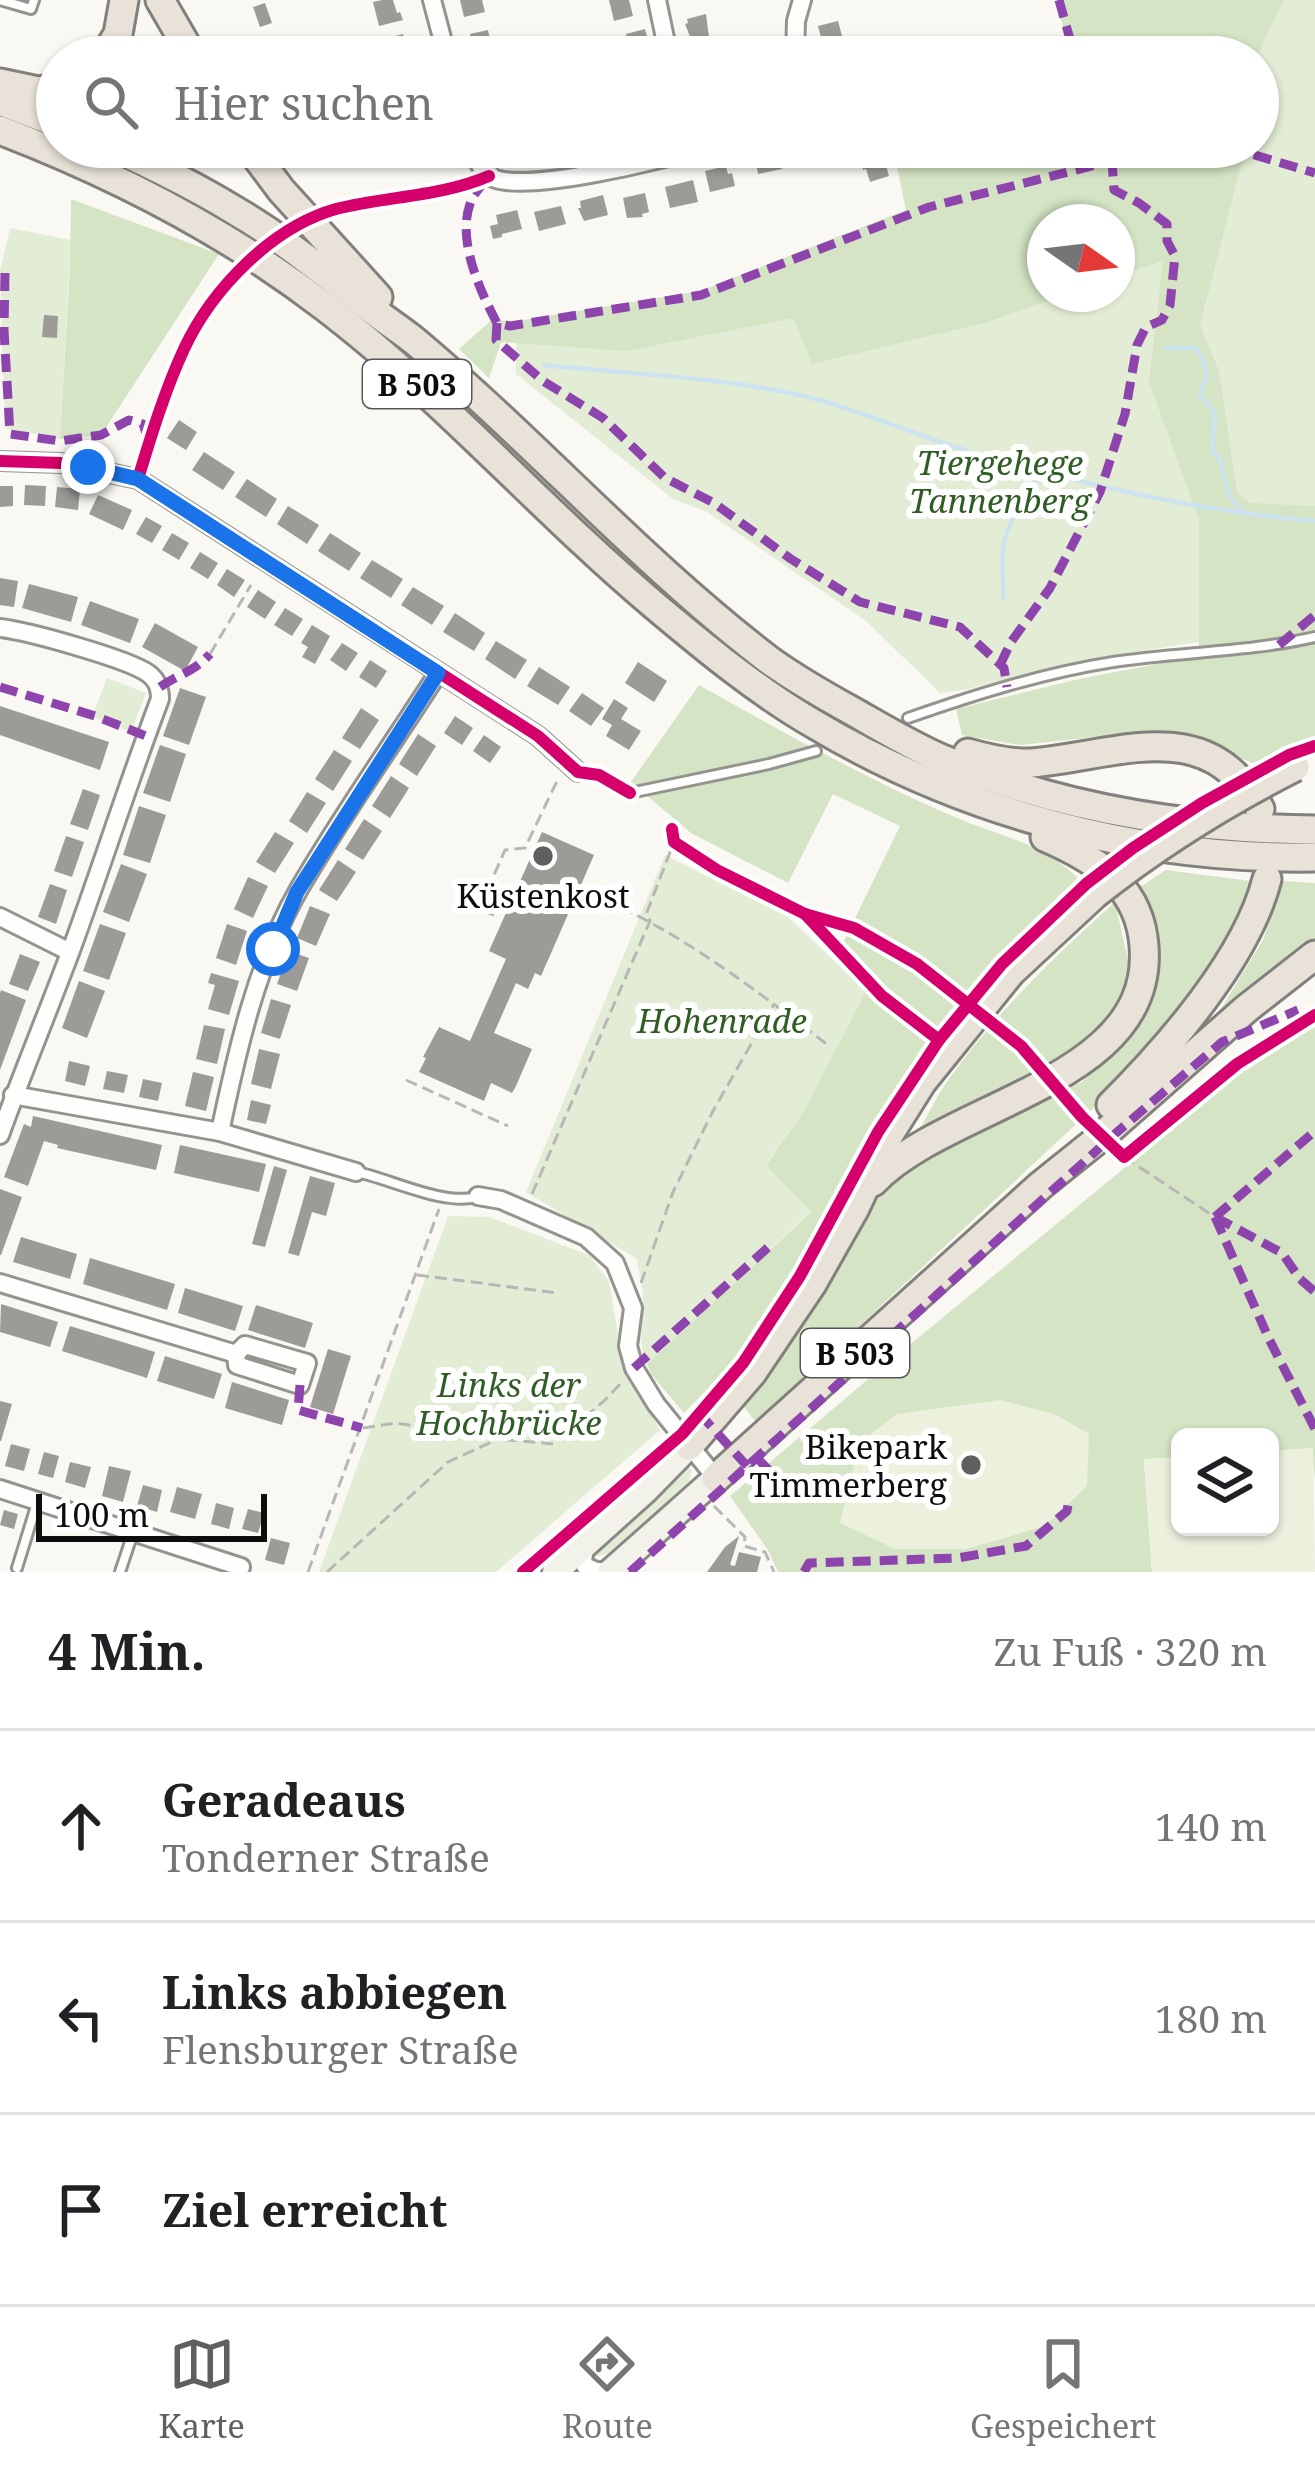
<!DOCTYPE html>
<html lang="de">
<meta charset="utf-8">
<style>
:root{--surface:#fff;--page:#f2f2f2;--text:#202124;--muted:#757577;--line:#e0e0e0;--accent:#605f5d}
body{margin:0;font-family:"Noto Serif",serif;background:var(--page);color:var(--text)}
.controls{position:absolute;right:36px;bottom:36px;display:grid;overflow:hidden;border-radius:18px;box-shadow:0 3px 9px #0004}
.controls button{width:108px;height:108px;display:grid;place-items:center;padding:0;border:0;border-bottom:3px solid var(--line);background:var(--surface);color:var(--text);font:60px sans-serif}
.compass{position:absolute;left:1027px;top:204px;width:108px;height:108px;border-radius:50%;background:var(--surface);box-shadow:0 3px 9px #0004;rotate:104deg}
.scale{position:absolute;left:36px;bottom:30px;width:231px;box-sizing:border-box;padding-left:12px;border:6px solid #0d0d0d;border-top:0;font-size:33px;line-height:42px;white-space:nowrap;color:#0d0d0d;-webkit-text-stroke:9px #fff;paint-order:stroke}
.stop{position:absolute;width:36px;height:36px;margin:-27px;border:9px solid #1a73e8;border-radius:50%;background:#fff}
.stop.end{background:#1a73e8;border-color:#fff;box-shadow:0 3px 12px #0008}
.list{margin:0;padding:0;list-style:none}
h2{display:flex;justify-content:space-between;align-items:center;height:156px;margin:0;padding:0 48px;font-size:51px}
h2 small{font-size:39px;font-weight:400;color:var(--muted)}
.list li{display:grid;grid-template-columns:78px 1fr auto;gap:36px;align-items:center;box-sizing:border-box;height:192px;padding:0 48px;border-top:3px solid var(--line)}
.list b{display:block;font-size:45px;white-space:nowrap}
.list p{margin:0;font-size:39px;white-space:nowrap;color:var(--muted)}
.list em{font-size:39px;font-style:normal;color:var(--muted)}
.icon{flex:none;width:66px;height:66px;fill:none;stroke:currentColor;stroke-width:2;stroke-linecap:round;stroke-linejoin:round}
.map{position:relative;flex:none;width:1315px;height:1572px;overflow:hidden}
.search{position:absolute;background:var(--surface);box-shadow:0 3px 9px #0004;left:36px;right:36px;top:36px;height:132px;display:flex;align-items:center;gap:30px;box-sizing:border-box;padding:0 42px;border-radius:66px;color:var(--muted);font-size:45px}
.sheet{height:732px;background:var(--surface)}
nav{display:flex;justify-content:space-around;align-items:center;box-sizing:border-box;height:168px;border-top:3px solid var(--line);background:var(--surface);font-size:33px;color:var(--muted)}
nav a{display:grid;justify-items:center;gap:6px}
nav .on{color:var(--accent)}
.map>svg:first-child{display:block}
</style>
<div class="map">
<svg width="1315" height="1572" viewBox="0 0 1315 1572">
<rect width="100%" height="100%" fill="#faf8f2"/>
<!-- green -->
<g fill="#e3edd5" fill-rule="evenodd">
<path d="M1284 0H1315V537H1199V642L1077 661 964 690 940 693 866 621 707 512 673 499 516 374V337L704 309 1178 147H1258L1257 57ZM1045 222H1117V294H1045Z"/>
<polygon points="10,228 71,240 60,439 5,428 0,271"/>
<polygon points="107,678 146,693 131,732 92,717"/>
<path d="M665 855 788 917 866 991 804 1111 766 1164 811 1211 647 1364C637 1342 643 1324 643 1301 643 1287 639 1273 637 1259L526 1192Z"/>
<polygon points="448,1216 489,1217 589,1255 609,1281 624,1368 660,1430 496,1572 319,1572"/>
<polygon points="683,1466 692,1470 689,1481 607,1554 598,1556 595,1550"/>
</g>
<!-- forest -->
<g fill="#d4e4c4">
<polygon points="1056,0 1284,0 1257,57 998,57 1065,35"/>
<polygon points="893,147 1235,147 1243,158 1200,325 1219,371 1237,493 1250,503 1315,506 1315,740 1252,763 1198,739 1152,731 1020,745 962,735 956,709 1079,679 1199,656 1199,520 1149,382 1163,261 1117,276 1117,222 1045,222 1045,294 1067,294 988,322 812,364 793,318 626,351 501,342 489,378 459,349 493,319 511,322 700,291 906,210"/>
<polygon points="71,199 219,254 101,435 60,439 70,267"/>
<path d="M699 685C783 732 868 780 957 818 1004 838 1042 842 1080 880L992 968 936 1034 881 988 841 947 900 826 833 794 788 883 691 833 631 782Z"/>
<polygon points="1166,870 1258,882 1216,962 1101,1101 756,1422 743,1406 806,1322 878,1192 924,1160 1082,1082 1138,1026 1156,971 1156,921 1140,887"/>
<polygon points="1283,881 1315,883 1315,944 1211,1025 1263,940"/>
<path d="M1115 902 1129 965 1122 999 1102 1024 1083 1046 1056 1063 916 1136C927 1117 936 1097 949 1079 997 1012 1054 957 1115 902Z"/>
<polygon points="866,991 930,1041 853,1157 783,1289 739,1357 684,1413 651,1374 647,1364 811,1212 766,1165 804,1111"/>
<polygon points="1315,1026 1315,1479 1312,1448 1270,1451 1270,1437 1180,1437 1180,1457 1144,1460 1152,1572 778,1572 768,1550 730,1496 873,1375 1240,1073"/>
</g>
<!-- pitch -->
<g fill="#ecf1de">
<polygon points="1000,1400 1054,1414 1089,1434 1087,1486 1045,1526 967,1549 895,1549 840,1523 859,1443 897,1414"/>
<polygon points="1313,1448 1315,1572 1152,1572 1144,1459 1180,1457 1180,1527 1270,1527 1270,1451"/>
</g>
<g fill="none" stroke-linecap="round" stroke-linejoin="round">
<!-- stream -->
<g stroke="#cde4f0" stroke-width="4.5">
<polyline points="1165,348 1196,348 1203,361 1207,377 1199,395 1210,407 1215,416 1212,451 1219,457 1229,496 1243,512"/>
<path d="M544 365C629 374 717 377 799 395 856 408 909 433 965 450 1079 484 1196 511 1315 521"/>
<path d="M1003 598C1004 582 1001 565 1003 549 1006 528 1026 483 1045 474"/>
</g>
</g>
<!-- building -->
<g fill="#9d9b98">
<polygon points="382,0 393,0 397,13 400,12 403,20 379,26 373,2"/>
<polygon points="460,0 482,0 485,12 464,17"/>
<polygon points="609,0 629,0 633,16 614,21"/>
<polygon points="265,3 272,23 260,27 253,7"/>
<polygon points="706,14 709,37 691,39 685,24 688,23 687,19"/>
<polygon points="838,21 845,47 825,53 818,26"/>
<polygon points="645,29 651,51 632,56 626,34"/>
<polygon points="488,30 493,53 475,57 470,34"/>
<polygon points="403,34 409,57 385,57 381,40"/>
<polygon points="412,147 439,147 441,153 415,159"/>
<polygon points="764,147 777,147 782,169 758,174 754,152 764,150"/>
<polygon points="792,147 818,147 820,153 795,159"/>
<polygon points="859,147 881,147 889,176 870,182 866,169 863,170"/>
<polygon points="726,166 728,174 732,173 735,186 710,192 705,171"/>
<polygon points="693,180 698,202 670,208 665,187"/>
<polygon points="645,193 649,212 642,214 643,217 627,218 623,198"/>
<polygon points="603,195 608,215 584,221 578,208 581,208 580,201"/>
<polygon points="561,206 566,224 539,231 534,212"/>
<polygon points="517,210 522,229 502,234 502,237 493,239 490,226 498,224 496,215"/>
<polygon points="44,315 58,316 57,338 42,337"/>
<polygon points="179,420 197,432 186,450 167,438"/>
<polygon points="204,452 235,472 223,490 192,470"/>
<polygon points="247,479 277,499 266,517 235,497"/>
<polygon points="25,485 46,486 45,506 24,505"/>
<polygon points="0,486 13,486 13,506 0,507"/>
<polygon points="57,487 80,489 78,510 55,507"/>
<polygon points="98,495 132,510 123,530 89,514"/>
<polygon points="288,506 319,525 307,544 277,524"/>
<polygon points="146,517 162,526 152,543 136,534"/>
<polygon points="172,533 189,543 179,560 162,550"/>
<polygon points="330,533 361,553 349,571 318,551"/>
<polygon points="200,552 218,563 208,579 190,568"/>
<polygon points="372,560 403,579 391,598 360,578"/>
<polygon points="227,569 245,580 234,597 217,585"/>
<polygon points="0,578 18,581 14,607 0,605"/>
<polygon points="29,584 78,597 71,622 22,608"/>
<polygon points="413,587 444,606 432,625 401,605"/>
<polygon points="258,590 276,602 265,619 247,607"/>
<polygon points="90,601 139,619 130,643 81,625"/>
<polygon points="285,608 303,619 292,636 274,625"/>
<polygon points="455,613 485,633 474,651 443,632"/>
<polygon points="155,623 198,647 185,671 142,647"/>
<polygon points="312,625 330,636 315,664 302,657 308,647 301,643"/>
<polygon points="496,641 527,660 515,679 485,659"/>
<polygon points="342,643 358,653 346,671 330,660"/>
<polygon points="370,660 387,671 376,688 359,677"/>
<polygon points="638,662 667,681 654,702 625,683"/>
<polygon points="539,667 570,687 558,705 527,686"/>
<polygon points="180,688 206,697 189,745 163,736"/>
<polygon points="582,693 604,708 591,726 569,711"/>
<polygon points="614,699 628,708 621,719 641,731 629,750 606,736 612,725 602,719"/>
<polygon points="0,706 109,742 100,770 0,735"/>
<polygon points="361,708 379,720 360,749 342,738"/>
<polygon points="455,716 473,728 462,745 444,733"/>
<polygon points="418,734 436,746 417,776 399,764"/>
<polygon points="484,735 501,747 490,763 473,751"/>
<polygon points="160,745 186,754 170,802 143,793"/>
<polygon points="334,750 352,761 333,791 315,779"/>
<polygon points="391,776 409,788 390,818 372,806"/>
<polygon points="83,789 100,795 88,830 70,824"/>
<polygon points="307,792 326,803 307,833 289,821"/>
<polygon points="139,806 166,815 150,863 123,855"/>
<polygon points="364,819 382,831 363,860 345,849"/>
<polygon points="275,832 294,843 275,873 256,862"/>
<polygon points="542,832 594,855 541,976 535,973 528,989 516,983 494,1033 532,1049 516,1086 512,1093 491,1083 484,1101 419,1072 426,1058 423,1057 439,1027 470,1041 506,959 489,951"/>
<polygon points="66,836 84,842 72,877 54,871"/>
<polygon points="338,860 356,872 337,901 319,890"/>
<polygon points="121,864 147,874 129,922 103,912"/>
<polygon points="248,877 268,886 253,918 234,909"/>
<polygon points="50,884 67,890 56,924 38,917"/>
<polygon points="310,906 330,914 316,946 297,938"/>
<polygon points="100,924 126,933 109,980 83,971"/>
<polygon points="227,924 247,931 236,965 216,958"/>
<polygon points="289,951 309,958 297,991 277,984"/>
<polygon points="20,954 40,962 28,991 9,984"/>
<polygon points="211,973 239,981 229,1015 208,1009 215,985 208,983"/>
<polygon points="79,981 105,991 87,1038 62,1028"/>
<polygon points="1,990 26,1000 0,1070 0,993"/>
<polygon points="271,999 291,1005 280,1039 261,1033"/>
<polygon points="204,1025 225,1029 217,1064 196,1059"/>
<polygon points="259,1049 280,1054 271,1089 251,1084"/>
<polygon points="69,1061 90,1066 85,1086 65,1081"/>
<polygon points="107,1071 128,1075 124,1093 103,1089"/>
<polygon points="193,1072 214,1077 206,1111 185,1106"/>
<polygon points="143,1079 162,1083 158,1101 139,1097"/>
<polygon points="251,1100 271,1105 266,1124 247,1120"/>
<polygon points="33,1116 162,1145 156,1170 57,1148 58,1145 44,1141 28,1186 4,1177 24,1124 31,1127"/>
<polygon points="180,1145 266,1164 259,1192 174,1173"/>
<polygon points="274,1166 287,1170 265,1247 252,1244"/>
<polygon points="310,1176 335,1183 326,1216 312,1212 299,1256 288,1253"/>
<polygon points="0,1189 22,1197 1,1255 0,1255"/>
<polygon points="21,1237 77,1254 70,1279 13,1262"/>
<polygon points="90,1258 175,1284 167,1310 83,1284"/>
<polygon points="185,1288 243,1306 235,1331 178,1313"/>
<polygon points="1,1304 58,1322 50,1347 0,1332"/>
<polygon points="256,1305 313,1323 305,1348 248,1330"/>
<polygon points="70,1326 155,1352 147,1378 62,1351"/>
<polygon points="328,1349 351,1356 333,1414 310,1407"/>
<polygon points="165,1356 222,1374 214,1399 157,1381"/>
<polygon points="232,1382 289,1400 282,1425 225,1408"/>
<polygon points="0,1401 12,1404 1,1441 0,1441"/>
<polygon points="11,1444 30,1449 24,1471 5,1466"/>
<polygon points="44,1452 59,1456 53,1478 38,1474"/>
<polygon points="70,1462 91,1467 85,1488 65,1482"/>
<polygon points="109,1466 131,1471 123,1502 102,1496"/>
<polygon points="143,1485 162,1490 157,1512 137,1506"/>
<polygon points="177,1487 202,1494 195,1519 170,1512"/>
<polygon points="216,1503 234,1508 229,1529 211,1524"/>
<polygon points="248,1509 264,1513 258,1533 242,1529"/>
<polygon points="4,1510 18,1514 14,1529 0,1525"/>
<polygon points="739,1536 730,1565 735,1566 739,1552 761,1557 757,1572 707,1572 725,1547"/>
<polygon points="271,1538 290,1543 284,1565 265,1560"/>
</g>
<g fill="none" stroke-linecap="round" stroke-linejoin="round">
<defs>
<g id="service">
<polyline points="0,0 31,9 34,0"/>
<path d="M908 718C974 695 1043 673 1113 662 1180 652 1249 652 1315 637"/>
<polyline points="581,773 599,775 630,793 769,764 816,751"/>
<path d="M357 1172C390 1179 444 1206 476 1197"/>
<polyline points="17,1568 37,1503"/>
<polyline points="120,1572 133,1533"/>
</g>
<g id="minor">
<polyline points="432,0 447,57"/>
<polyline points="657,0 669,57"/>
<polyline points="795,57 796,21 802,0"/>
<path d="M472 147C476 158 481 172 493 178 527 193 665 160 702 147"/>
<polyline points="0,461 61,463 138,479 538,736 578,772"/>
<path d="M0 628C27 631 129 659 149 674 158 681 160 689 160 699 128 783 101 869 70 953 47 1014 22 1074 0 1135"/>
<polyline points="0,917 70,952"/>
<polyline points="13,1095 220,1132 356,1172"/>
<path d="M220 1132C237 1051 257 962 299 889 342 815 392 745 438 673"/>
<polyline points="478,1196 501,1200 586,1237 615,1263 633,1308 628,1346 634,1368 656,1404 716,1478"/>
<polyline points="0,1283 236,1354 237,1365 300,1385 307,1363 245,1345 236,1354"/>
<polyline points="0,1489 241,1567"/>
<polyline points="587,1542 583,1559 585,1566 596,1571 612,1571"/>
</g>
<g id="secondary">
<polyline points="555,1572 646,1490 689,1446"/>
<polyline points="610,1572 716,1478"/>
</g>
<g id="trunk">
<polyline points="160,0 193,57"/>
<polyline points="104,57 118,34 124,0"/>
<polyline points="0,83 38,91 57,88"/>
<polyline points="0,101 57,123"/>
<path d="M0 130C117 175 226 231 325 307 443 397 541 510 654 605 704 647 757 691 814 724 965 814 1139 860 1315 857"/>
<path d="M113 147C154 166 195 186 234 210 284 239 328 276 374 311 388 322 404 332 417 343 538 445 643 564 769 660 795 679 825 696 854 712 882 728 912 746 942 759 1060 808 1188 829 1315 830"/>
<polyline points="249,147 281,190 378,297"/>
<path d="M968 753C989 759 1010 764 1032 763 1117 756 1207 711 1260 809"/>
<path d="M1111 1105C1168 1048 1247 958 1267 879"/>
<path d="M873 1182C949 1101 1164 1082 1143 937 1135 882 1091 857 1045 837"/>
<polyline points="689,1446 752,1373 812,1284 855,1208 890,1133 922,1082 1011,972 1095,894"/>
<polyline points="716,1478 1041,1185 1097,1140 1246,1009 1315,955"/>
</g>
</defs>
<!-- service casing -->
<use href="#service" stroke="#949390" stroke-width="14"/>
<!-- minor casing -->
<use href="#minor" stroke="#949390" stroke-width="22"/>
<!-- secondary casing -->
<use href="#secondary" stroke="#8a8987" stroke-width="30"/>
<!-- trunk casing -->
<use href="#trunk" stroke="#81807d" stroke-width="33"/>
<!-- path -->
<g stroke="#b8b7b6" stroke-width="3" stroke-dasharray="12 6" stroke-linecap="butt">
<polyline points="210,654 251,585"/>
<path d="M605 900C686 936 758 992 828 1045"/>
<polyline points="494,915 479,909 505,850 525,848 558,779"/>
<polyline points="406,1080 508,1126"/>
<polyline points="1124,1157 1215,1217"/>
<polyline points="532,1194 650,921 647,912 674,842"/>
<polyline points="417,1275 558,1293"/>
<polyline points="641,1283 673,1192 713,1111 774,1004"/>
<polyline points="363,1428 396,1423 497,1439 554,1444 605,1400 622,1382"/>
<polyline points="714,1506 745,1537 744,1546 765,1552 774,1572"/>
<polyline points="308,1572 439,1209"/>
<polyline points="327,1572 448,1462 494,1441"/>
</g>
<!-- service -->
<use href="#service" stroke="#fefefd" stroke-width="8"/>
<!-- minor -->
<use href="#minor" stroke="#fefefd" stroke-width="16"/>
<!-- secondary -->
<use href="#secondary" stroke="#f3f2ea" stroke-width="24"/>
<!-- trunk -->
<use href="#trunk" stroke="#e8e2d8" stroke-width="27"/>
<defs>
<path id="trunk-bridge" d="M1095 894C1157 845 1224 803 1295 767"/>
</defs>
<!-- trunk-bridge casing -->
<use href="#trunk-bridge" stroke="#81807d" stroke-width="33" stroke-linecap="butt"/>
<!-- trunk-bridge -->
<use href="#trunk-bridge" stroke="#e8e2d8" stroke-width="27"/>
<!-- quiet -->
<g stroke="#8e44ad" stroke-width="9" stroke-dasharray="18 9" stroke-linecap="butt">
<polyline points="1059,0 1075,57"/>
<polyline points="1228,147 1315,173"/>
<path d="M485 180C480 188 472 196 470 204 457 241 480 291 497 323L510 326 701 295 929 207 1104 163 1194 147"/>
<polyline points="5,273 4,330 10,434 60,441 101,435 129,420 143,424 149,442"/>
<polyline points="497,323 496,340 543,381 603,418 665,478 714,503 791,559 860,602 960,627 1004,668 1007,687"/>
<polyline points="1279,645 1315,615"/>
<polyline points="1000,665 1011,642 1050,588 1100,492 1125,414 1137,345 1146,327 1162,320 1170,305 1175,256 1167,241 1167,224 1139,203 1114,190 1112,161"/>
<polyline points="0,687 95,716 146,736"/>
<path d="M160 687C179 674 194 672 210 654"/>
<polyline points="1215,1217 1269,1339 1315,1429"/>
<polyline points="1215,1217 1315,1131"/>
<polyline points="1215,1217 1282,1253 1300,1279 1315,1292"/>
<polyline points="634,1368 773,1243"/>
<polyline points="300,1385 298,1410 362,1428"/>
<polyline points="699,1413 747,1466"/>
<polyline points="757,1458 791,1493"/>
<polyline points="630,1572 1116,1133 1222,1042 1298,1010"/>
<polyline points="804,1572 809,1563 958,1558 1026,1546 1067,1511 1068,1505"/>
</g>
<defs>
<g id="cycleway">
<polyline points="0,461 61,463 138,479 538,736 578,772 599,775 630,793"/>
<path d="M138 479C151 436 165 390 184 349 212 289 272 227 336 209 387 196 440 197 489 176"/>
<polyline points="672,829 674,842 717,870 805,914 854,928 917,964 1021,1046 1082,1117 1124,1157 1237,1064 1315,1015"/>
<polyline points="805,914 882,996 939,1040"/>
<polyline points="523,1572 682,1434 743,1363 800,1276 878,1132 939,1040 1002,964 1086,884 1133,848 1202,803 1289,755 1315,746"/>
</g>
</defs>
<!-- cycleway casing -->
<use href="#cycleway" stroke="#fff" stroke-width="20"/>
<!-- cycleway -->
<use href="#cycleway" stroke="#d6006c" stroke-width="12"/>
</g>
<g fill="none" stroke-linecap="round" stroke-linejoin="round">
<!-- route -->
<polyline stroke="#1a73e8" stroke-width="15" points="88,467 138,479 438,673 297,892 273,949"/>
</g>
<!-- markers -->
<g fill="#605f5d" stroke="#fff" stroke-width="4.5">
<circle cx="543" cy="856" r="12"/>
<circle cx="971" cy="1465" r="12"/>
</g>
<g text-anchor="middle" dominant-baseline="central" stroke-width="12" stroke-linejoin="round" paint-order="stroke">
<!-- shield labels -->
<g fill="#fff" stroke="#565656" stroke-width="3">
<rect x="363" y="360" width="108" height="48" rx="9"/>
<rect x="801" y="1329" width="108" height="48" rx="9"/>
</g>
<g font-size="30" font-weight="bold" fill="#0d0d0d">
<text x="417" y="384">B 503</text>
<text x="855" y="1353">B 503</text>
</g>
<!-- park labels -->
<g font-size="33" font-style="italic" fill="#305d25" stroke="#fff">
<text x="1000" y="462">Tiergehege<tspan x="1000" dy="38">Tannenberg</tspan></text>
<text x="722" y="1020">Hohenrade</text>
<text x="509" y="1384">Links der<tspan x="509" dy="38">Hochbrücke</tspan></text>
</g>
<!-- poi labels -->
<g font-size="33" fill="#0d0d0d" stroke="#fff">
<text x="543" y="895">Küstenkost</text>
<text x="947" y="1446" text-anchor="end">Bikepark<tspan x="947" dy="38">Timmerberg</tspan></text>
</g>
</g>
</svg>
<div class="controls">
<button><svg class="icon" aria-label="layers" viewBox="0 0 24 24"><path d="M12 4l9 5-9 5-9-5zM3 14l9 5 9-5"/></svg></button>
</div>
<svg class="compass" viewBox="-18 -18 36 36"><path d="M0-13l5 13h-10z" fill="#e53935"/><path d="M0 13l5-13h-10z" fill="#757577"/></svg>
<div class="scale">100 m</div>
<div class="stop" style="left:273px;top:949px"></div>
<div class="stop end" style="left:88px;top:467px"></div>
<div class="search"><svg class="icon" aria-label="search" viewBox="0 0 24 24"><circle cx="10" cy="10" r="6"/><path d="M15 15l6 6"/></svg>Hier suchen</div>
</div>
<section class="sheet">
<h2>4 Min.<small>Zu Fuß · 320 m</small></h2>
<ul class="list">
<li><svg class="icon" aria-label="ahead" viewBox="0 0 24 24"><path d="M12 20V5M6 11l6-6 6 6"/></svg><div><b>Geradeaus</b><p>Tonderner Straße</p></div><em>140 m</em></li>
<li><svg class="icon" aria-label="left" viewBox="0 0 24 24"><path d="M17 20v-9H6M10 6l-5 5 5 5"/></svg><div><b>Links abbiegen</b><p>Flensburger Straße</p></div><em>180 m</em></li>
<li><svg class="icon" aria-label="arrive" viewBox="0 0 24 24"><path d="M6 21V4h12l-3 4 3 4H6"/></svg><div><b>Ziel erreicht</b></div></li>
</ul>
</section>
<nav>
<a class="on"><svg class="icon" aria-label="map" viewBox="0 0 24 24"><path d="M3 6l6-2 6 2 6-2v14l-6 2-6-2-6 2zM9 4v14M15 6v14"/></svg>Karte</a>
<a><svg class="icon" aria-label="directions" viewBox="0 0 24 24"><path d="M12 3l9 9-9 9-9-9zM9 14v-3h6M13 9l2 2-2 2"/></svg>Route</a>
<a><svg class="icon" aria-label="saved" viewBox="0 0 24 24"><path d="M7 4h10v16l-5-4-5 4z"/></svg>Gespeichert</a>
</nav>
